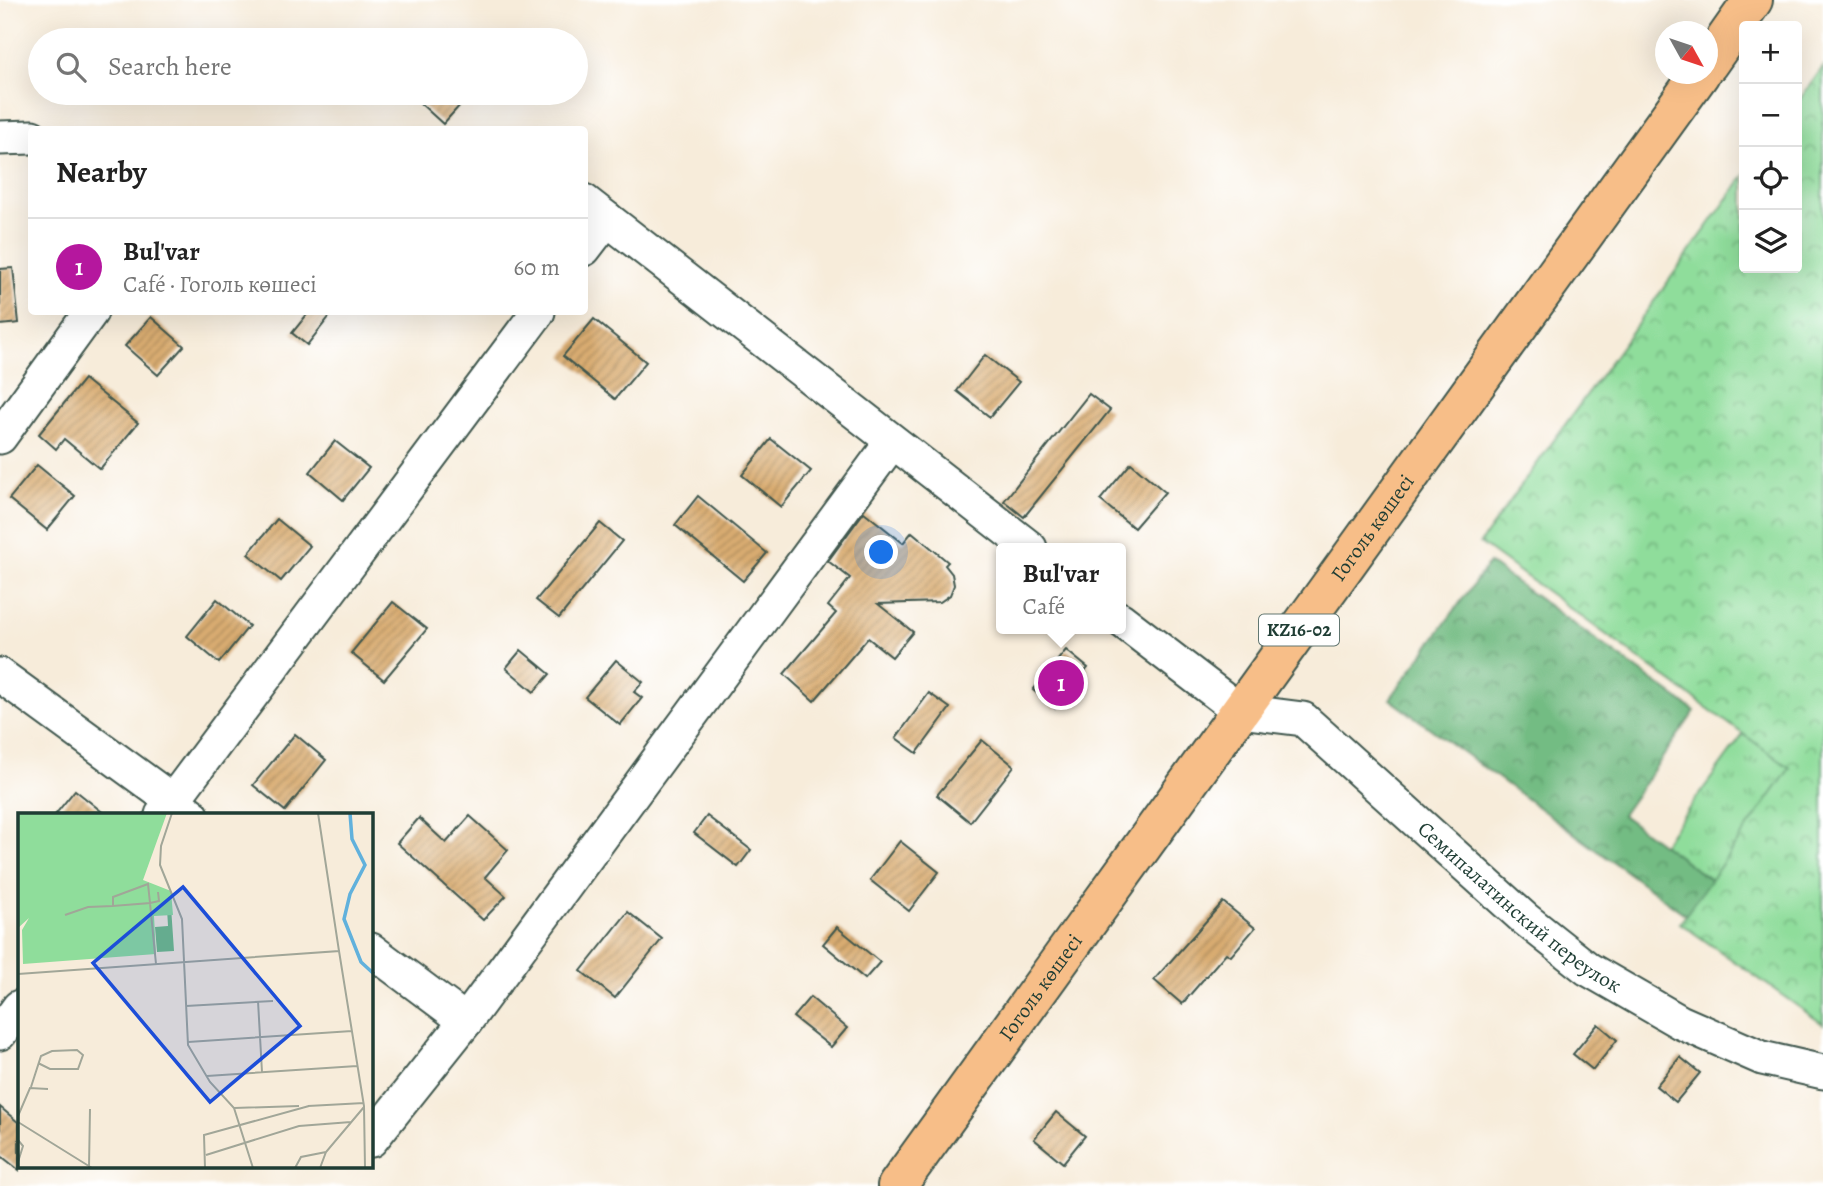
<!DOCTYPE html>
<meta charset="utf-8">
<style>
:root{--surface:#fff;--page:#f2f2f2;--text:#222;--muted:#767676;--line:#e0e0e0;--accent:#b5179e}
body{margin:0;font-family:Alegreya,serif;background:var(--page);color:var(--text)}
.controls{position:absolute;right:21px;top:21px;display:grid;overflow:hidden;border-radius:7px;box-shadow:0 7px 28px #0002}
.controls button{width:63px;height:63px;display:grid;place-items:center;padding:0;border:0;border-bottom:2px solid var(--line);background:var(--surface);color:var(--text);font:35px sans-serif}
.compass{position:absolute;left:1655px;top:21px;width:63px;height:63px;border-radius:50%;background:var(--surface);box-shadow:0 7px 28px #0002;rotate:130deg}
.you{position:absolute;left:882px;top:553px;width:24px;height:24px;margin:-18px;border:5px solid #fff;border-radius:50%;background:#1a73e8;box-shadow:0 0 0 10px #1a73e833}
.badge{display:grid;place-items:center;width:46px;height:46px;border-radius:50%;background:var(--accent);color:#fff;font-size:23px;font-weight:700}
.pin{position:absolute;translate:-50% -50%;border:4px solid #fff;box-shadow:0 2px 7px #0006}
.popup{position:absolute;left:996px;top:543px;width:130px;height:91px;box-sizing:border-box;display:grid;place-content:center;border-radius:7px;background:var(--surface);filter:drop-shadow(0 2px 5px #0005);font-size:23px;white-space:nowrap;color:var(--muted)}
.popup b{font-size:26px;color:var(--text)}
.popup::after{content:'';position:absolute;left:50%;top:100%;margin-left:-14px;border:14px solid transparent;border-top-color:var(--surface)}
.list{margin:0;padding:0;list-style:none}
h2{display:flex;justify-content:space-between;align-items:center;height:91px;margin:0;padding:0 28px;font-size:30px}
h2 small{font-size:23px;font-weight:400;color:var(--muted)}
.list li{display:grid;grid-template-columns:46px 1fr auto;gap:21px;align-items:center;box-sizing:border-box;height:98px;padding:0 28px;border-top:2px solid var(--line)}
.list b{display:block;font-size:26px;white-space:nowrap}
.list p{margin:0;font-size:23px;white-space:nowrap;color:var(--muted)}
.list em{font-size:23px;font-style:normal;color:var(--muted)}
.icon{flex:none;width:38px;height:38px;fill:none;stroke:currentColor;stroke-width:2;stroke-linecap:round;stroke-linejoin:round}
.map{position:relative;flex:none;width:1823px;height:1186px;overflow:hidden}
.search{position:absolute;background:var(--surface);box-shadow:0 7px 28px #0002;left:28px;top:28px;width:560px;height:77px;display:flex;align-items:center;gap:18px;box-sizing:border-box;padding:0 24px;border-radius:38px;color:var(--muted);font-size:26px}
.panel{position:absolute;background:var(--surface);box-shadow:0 7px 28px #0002;left:28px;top:126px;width:560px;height:189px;border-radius:7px}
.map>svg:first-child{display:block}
</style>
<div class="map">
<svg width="1823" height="1186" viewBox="0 0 1823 1186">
<defs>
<pattern id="grass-tufts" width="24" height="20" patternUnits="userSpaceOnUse" patternTransform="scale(1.75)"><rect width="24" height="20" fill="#8fdd9b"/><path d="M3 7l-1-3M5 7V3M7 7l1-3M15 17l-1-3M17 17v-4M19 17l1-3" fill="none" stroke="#74b47f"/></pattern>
<pattern id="forest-crowns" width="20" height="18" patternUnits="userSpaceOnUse" patternTransform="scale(1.75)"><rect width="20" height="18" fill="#73bc83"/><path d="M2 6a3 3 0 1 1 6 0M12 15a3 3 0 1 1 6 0" fill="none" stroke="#5e9a6c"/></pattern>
<pattern id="park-crowns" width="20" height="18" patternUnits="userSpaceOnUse" patternTransform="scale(1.75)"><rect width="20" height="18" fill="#8fdd9b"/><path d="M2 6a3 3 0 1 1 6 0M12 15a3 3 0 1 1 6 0" fill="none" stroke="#74b47f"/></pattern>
<pattern id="building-hatch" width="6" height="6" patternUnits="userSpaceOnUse" patternTransform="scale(1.75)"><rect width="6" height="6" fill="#d9ac71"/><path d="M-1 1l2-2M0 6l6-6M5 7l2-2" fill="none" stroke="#af8d5e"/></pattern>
</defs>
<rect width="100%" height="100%" fill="#fff"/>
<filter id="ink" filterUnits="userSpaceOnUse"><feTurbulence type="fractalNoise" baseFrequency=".0143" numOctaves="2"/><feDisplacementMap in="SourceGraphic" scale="14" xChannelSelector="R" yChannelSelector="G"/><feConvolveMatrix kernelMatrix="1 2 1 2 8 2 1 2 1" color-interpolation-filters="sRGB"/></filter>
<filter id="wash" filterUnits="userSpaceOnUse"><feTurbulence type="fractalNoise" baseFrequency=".00686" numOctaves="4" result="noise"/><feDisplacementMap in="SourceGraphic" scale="28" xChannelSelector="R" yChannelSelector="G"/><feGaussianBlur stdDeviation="1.57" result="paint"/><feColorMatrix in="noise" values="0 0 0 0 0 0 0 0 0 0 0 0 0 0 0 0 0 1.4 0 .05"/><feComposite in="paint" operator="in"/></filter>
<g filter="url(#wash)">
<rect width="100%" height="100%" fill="#f7ecda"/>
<!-- grass -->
<polygon fill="url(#grass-tufts)" stroke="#578d68" stroke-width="2" points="1748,728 1823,783 1812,954 1662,845"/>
<!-- forest -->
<polygon fill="url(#forest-crowns)" stroke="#497c5c" stroke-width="2" points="1489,563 1695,711 1622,815 1823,962 1823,1015 1390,699"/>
<!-- park -->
<polygon fill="url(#park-crowns)" stroke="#578d68" stroke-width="2" points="1823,67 1823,1024 1680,923 1790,768 1480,543 1744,176 1744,268 1797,268 1797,103"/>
<g id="blocks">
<!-- building -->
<g fill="url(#building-hatch)">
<polygon points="409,93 471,93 443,124"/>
<polygon points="13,268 19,323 0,325 0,269"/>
<polygon points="309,312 333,312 307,345 292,333"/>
<polygon points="151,317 184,346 158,375 125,346"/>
<polygon points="594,319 646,362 615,399 563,356"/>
<polygon points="985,355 1019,382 990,417 957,391"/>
<polygon points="84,379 138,423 100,469 64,439 56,449 39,434"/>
<polygon points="1089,394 1110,410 1024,517 1004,501"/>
<polygon points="771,439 811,471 781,507 742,475"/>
<polygon points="335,441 369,468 343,500 310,472"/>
<polygon points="1131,463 1165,492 1134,528 1100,500"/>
<polygon points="37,465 75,496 47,530 9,499"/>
<polygon points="698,496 767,553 743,581 675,525"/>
<polygon points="864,512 903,543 912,532 948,562 945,565 952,574 954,585 950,595 940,602 878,604 913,632 892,657 868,638 814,701 784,674 836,613 828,606 850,578 828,561"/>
<polygon points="277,519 310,546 281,581 248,554"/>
<polygon points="600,523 622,541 559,618 536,600"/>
<polygon points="217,599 249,626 219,663 187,636"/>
<polygon points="393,602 427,629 384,680 351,653"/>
<polygon points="521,650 550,674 534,692 506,668"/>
<polygon points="1066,650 1088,668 1055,708 1033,690"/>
<polygon points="616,660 643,682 634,692 642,698 620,725 585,697"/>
<polygon points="929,693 950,708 917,753 896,738"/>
<polygon points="295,734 326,760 285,811 253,785"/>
<polygon points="982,740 1014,766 970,822 937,795"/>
<polygon points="75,790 106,815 55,815"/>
<polygon points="470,816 508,850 485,877 506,896 483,920 397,843 419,818 446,843"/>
<polygon points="707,816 751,850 738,867 694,833"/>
<polygon points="900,841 939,872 909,911 870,880"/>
<polygon points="1223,902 1255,928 1231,956 1226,953 1182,1004 1154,980"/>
<polygon points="628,912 662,939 615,998 581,971"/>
<polygon points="837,927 880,962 865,979 823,944"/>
<polygon points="810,997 847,1028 831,1047 793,1017"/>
<polygon points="1598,1024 1617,1040 1593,1070 1573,1054"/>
<polygon points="1680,1057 1700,1073 1676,1102 1656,1086"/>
<polygon points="0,1107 19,1123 19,1170 0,1155"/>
<polygon points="1056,1112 1085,1136 1063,1163 1034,1139"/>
</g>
</g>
</g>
<g filter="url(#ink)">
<use href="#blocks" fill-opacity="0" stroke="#3f574d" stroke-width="2"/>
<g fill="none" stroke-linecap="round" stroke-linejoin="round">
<defs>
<g id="minor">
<polyline points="0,138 32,137"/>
<polyline points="584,201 1030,548"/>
<polyline points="584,249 607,219"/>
<polyline points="0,437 91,312"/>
<path id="s1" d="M1120 619 1240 711 1303 719 1525 919 1588 969 1680 1022 1762 1058 1823 1072"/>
<polyline points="0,675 192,815"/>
<polyline points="162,815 538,312"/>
<polyline points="371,950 466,1021"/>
<polyline points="0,1033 19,1007"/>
<polyline points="371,1140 466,1021 892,442"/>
</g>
<g id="major">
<polyline points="1708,64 1753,0"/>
<path id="s2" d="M897 1186 1700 74"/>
</g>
</defs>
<!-- minor casing -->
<use href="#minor" stroke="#3f574d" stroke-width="37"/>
<!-- major casing -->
<use href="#major" stroke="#3f574d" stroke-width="42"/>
<!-- minor -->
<use href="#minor" stroke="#fff" stroke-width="33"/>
<!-- major -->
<use href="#major" stroke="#f7be88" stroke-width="38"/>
</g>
</g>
<g text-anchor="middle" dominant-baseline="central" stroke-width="5" stroke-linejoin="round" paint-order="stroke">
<!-- shield labels -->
<rect fill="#fff" stroke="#627771" stroke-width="2" x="1259" y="614.5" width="80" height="31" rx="5"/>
<g font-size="19" font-weight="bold" fill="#1f3d34">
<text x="1299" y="630">KZ16-02</text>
</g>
<!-- street labels -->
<g font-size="21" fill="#1f3d34" stroke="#fff">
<text stroke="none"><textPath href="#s2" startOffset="812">Гоголь көшесі</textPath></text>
<text stroke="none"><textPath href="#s1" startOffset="502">Семипалатинский переулок</textPath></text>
<text stroke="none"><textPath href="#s2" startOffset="245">Гоголь көшесі</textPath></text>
</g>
</g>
<!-- overview -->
<g transform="translate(18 813)">
<rect width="355" height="355" fill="#f7ecda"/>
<path d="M148 79H152L156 138 139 139 137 114 150 113Z" fill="#73bc83"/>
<path d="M0 0H149L125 67 153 78 155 102 136 103 138 141 5 151 4 117 11 105 0 115Z" fill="#8fdd9b"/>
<path fill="none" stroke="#61b1dc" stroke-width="3.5" d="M332 0 334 26 347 52 332 81 326 106 343 149 356 161"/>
<path fill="none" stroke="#a1a698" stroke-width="2" d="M154 0 143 33 142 52 164 106 170 232 192 269 216 295 235 355M130 71 132 90 95 93V84ZM47 102 70 94 95 93M321 138 346 293 347 355M138 151 132 90 141 88 140 79M0 161 321 138 300 0M240 188 244 259M168 193 255 188M170 229 334 218M189 263 339 253M13 274 23 243 34 238 59 237 65 242 60 256H32L20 250M290 293 346 290M216 295 281 293M0 303 12 275 30 276M0 309 74 355M0 327 5 333 0 349M188 342 281 313 333 309M71 354 72 296M187 355 186 322 291 293M277 355 283 344 308 339M302 355 308 339 346 294"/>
<path fill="#1d4ed8" fill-opacity="0.15" stroke="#1d4ed8" stroke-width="3.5" d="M165 74 282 213 192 289 75 150Z"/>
<rect width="355" height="355" fill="none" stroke="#1f3d34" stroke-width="3.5"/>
</g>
</svg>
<div class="controls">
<button>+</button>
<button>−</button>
<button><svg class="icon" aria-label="locate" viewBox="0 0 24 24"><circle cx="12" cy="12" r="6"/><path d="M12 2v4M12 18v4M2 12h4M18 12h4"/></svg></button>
<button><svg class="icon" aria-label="layers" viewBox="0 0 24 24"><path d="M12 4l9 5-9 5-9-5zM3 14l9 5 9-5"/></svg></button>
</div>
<svg class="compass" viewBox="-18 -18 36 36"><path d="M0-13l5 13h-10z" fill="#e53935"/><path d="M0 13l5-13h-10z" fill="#767676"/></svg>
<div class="you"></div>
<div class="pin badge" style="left:1061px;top:683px">1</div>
<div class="popup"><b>Bul'var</b>Café</div>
<div class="search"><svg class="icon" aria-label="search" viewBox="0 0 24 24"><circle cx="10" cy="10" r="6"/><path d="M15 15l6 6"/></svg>Search here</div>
<section class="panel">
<h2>Nearby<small></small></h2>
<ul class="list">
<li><span class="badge">1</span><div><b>Bul'var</b><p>Café · Гоголь көшесі</p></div><em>60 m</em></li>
</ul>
</section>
</div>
